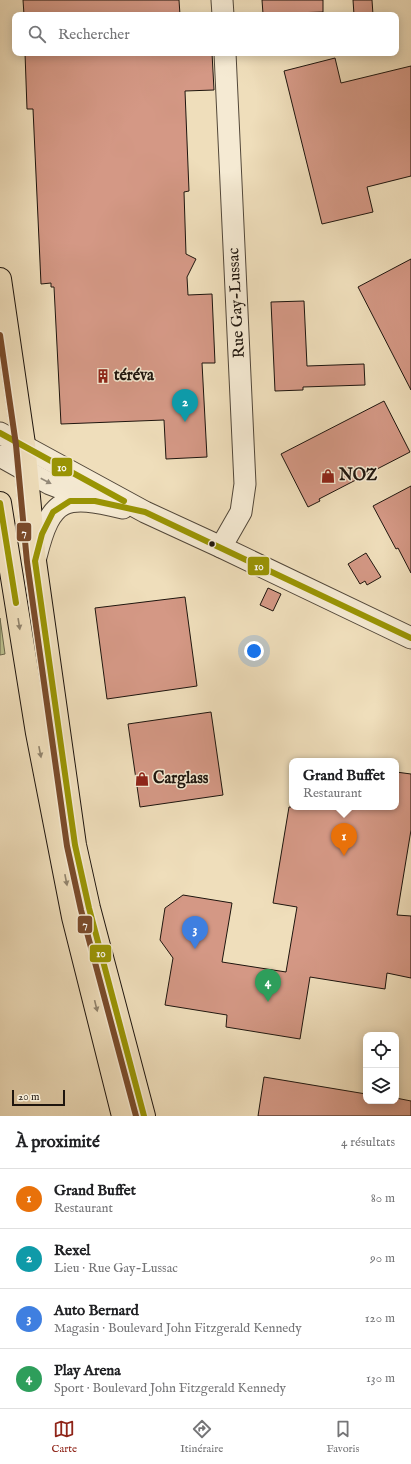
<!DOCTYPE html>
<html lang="fr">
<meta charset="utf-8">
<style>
:root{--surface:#fff;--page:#f2f2f2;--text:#202124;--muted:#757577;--line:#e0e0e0;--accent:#8f2418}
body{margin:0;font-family:"IM FELL English",serif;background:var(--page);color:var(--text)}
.controls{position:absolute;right:12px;bottom:12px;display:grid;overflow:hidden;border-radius:8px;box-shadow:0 2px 10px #0003}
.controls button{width:36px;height:36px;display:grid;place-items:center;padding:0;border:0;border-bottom:1px solid var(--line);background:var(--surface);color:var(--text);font:20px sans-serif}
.scale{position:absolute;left:12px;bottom:10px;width:53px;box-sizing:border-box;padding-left:4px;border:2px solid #1e150e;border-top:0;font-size:11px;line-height:14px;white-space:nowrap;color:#1e150e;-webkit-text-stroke:3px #f5ead3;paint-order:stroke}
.you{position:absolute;left:254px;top:651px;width:14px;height:14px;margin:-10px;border:3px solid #fff;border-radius:50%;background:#1a73e8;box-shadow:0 0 0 6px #1a73e833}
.badge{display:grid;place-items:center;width:26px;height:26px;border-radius:50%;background:var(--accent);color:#fff;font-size:13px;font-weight:700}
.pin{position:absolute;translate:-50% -33px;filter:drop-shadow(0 1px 2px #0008)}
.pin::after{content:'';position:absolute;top:21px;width:14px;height:12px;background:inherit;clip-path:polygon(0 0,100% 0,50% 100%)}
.popup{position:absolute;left:289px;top:758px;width:110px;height:52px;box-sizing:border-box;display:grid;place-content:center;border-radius:8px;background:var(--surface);filter:drop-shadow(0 1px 3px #0005);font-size:13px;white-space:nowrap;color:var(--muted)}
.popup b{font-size:15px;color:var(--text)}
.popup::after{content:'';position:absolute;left:50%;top:100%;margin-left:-8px;border:8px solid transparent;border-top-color:var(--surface)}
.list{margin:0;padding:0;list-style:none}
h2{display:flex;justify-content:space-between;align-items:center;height:52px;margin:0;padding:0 16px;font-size:17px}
h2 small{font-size:13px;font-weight:400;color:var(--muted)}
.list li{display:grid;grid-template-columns:26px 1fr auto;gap:12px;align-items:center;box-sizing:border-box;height:60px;padding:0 16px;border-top:1px solid var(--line)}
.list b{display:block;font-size:15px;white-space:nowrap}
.list p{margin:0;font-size:13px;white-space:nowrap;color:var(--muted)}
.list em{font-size:13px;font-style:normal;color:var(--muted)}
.icon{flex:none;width:22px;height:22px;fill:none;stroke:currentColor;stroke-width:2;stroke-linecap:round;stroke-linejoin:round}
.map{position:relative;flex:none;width:411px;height:1116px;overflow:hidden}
.search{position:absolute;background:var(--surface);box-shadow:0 2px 10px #0003;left:12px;right:12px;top:12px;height:44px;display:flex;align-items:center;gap:10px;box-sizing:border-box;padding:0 14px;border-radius:8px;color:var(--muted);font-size:15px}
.sheet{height:292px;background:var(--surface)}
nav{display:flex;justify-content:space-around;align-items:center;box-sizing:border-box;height:56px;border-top:1px solid var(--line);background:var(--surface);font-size:11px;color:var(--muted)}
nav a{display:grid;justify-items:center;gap:2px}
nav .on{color:var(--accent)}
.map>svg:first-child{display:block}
</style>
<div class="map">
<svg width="411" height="1116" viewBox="0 0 411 1116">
<rect width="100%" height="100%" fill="#efdebb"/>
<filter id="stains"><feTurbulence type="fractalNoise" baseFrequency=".005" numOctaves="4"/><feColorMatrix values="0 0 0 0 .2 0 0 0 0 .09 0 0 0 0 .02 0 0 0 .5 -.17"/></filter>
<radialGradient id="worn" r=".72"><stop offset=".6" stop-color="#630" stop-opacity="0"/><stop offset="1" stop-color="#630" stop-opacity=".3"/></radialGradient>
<!-- green -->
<polygon fill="#bcc08e" stroke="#6d6a4e" points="0,618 5,654 0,655"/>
<!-- building -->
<g fill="#d49885" stroke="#1e150e">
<polygon points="23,0 179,0 180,15 24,15"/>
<polygon points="262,0 323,0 323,12 263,14"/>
<polygon points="353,0 372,0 373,15 354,15"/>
<polygon points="25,53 212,53 214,90 185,91 189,191 184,192 186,254 196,259 187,277 188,295 212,294 215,363 202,363 207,457 166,459 164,420 61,424 54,287 51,287 51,283 41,284 33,109 27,109"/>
<polygon points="335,58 341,83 411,66 411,176 367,187 373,212 322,224 284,71"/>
<polygon points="411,259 411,390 358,287"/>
<polygon points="304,301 307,366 364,364 365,385 303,387 303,390 275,391 271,302"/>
<polygon points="384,401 410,452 319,499 320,501 308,507 281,454"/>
<polygon points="411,486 411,573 398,548 396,549 373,506"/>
<polygon points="366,553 381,577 367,585 365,581 360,584 348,564"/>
<polygon points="268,588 281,594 273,611 260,605"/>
<polygon points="185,597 197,686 107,699 95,608"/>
<polygon points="211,712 223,795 140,807 128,724"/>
<polygon points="396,772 411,774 411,830 397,915 411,916 411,978 387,973 385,989 310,977 300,1039 226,1027 227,1015 165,1005 173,958 160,940 165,908 183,895 232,903 222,962 286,972 297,907 273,903 289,807 396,807"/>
<polygon points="264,1077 366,1094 366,1101 396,1101 396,1098 411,1101 411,1116 258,1116"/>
</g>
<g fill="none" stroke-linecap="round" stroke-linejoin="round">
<defs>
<g id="minor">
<polyline points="222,0 223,15"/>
<polyline points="0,433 145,512 221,547 411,638"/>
<polyline points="0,456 50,484 89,499"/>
<polyline points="221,547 241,512 245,484 225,53"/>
<path d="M36 557C51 496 65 494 123 508"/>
</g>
<g id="major">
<polyline points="0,279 24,444 35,561 75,845 89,908 144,1116"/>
<polyline points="0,503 37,733 73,917 123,1116"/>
</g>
</defs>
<!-- minor casing -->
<use href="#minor" stroke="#524739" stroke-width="23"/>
<!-- major casing -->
<use href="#major" stroke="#1e150e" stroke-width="24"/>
<!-- minor -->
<use href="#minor" stroke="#f5ead3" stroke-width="21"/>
<!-- major -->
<use href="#major" stroke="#efdebb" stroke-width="22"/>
<defs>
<g id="bus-1">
<polyline points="0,433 124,501"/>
<polyline points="0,503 16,603"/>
<polyline points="144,1116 89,908 75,845 35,561 42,534 53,512 70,501 95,501 145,512 411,638"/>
</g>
<polyline id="bus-2" points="0,335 16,445 27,562 67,846 81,910 136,1116"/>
</defs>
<!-- bus-1 casing -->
<use href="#bus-1" stroke="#f5ead3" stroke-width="9"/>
<!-- bus-2 casing -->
<use href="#bus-2" stroke="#f5ead3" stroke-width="9"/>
<!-- bus-1 -->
<use href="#bus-1" stroke="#999404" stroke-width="6"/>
<!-- bus-2 -->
<use href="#bus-2" stroke="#7a4b2a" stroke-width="6"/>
</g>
<!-- one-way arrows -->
<defs><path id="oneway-solid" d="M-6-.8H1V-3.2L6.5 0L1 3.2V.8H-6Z"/></defs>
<use fill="#948a7a" href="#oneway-solid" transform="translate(46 481) rotate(28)"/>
<g fill="#91846d">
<use href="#oneway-solid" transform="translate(19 624) rotate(81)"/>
<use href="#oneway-solid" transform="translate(40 752) rotate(79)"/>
<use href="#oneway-solid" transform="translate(66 880) rotate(79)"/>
<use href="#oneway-solid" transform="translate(96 1006) rotate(76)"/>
</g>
<!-- icons -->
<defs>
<symbol id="building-bare" viewBox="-9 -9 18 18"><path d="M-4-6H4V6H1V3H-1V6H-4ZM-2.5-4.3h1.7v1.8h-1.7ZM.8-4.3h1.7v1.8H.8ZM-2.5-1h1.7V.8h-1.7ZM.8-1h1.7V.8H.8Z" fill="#8f2418" stroke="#f5ead3" stroke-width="2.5" paint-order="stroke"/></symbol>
<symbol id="shop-bare" viewBox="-9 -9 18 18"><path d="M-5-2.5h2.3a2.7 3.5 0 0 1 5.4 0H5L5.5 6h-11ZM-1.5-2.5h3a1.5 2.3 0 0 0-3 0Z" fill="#8f2418" stroke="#f5ead3" stroke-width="2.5" paint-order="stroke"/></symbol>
</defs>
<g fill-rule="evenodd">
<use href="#building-bare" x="93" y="366" width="20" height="20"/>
<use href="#shop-bare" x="318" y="466" width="20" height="20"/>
<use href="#shop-bare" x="132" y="769" width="20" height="20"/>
</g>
<!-- markers -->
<circle fill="#1e150e" stroke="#f5ead3" stroke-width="1.5" cx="212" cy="544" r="3.5"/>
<g text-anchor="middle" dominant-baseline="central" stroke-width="3" stroke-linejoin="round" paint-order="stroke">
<!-- street labels -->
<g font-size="16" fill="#1e150e" stroke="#f5ead3">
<text transform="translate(237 303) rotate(-93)">Rue Gay-Lussac</text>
</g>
<!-- poi labels -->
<g font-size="16" font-weight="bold" fill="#1e150e" stroke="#f5ead3" text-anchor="start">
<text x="114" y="376">téréva</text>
<text x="339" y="476">NOZ</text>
<text x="153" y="779">Carglass</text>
</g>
</g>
<g stroke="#f5ead3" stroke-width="1.5">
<rect x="51" y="457" width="22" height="20" rx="4" fill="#999404"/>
<rect x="16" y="522" width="16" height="20" rx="4" fill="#7a4b2a"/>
<rect x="247" y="556" width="23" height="20" rx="4" fill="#999404"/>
<rect x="77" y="915" width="16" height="19" rx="4" fill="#7a4b2a"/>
<rect x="89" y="944" width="23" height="19" rx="4" fill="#999404"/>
</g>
<g font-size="11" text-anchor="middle" font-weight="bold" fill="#fff">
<text x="62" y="471">10</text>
<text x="24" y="536">7</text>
<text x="259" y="570">10</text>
<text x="85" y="928">7</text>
<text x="101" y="957">10</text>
</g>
<rect width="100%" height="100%" filter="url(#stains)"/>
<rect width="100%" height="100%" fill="url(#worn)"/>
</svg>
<div class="controls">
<button><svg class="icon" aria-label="locate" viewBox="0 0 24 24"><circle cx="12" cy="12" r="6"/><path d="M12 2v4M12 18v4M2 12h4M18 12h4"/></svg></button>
<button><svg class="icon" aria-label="layers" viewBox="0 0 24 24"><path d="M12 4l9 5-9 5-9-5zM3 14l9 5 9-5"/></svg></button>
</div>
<div class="scale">20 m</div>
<div class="you"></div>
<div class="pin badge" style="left:344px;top:856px;background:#e8710a">1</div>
<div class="popup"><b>Grand Buffet</b>Restaurant</div>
<div class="pin badge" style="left:185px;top:422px;background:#0f9aa8">2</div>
<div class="pin badge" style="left:195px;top:949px;background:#3f7fe0">3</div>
<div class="pin badge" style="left:268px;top:1002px;background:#2e9e5b">4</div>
<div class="search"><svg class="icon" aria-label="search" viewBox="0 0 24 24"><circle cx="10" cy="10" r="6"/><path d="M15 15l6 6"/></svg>Rechercher</div>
</div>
<section class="sheet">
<h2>À proximité<small>4 résultats</small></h2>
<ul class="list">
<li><span class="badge" style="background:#e8710a">1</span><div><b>Grand Buffet</b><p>Restaurant</p></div><em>80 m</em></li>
<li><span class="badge" style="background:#0f9aa8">2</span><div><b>Rexel</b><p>Lieu · Rue Gay-Lussac</p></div><em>90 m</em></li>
<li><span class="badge" style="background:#3f7fe0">3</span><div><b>Auto Bernard</b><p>Magasin · Boulevard John Fitzgerald Kennedy</p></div><em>120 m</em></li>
<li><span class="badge" style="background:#2e9e5b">4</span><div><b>Play Arena</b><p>Sport · Boulevard John Fitzgerald Kennedy</p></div><em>130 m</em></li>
</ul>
</section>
<nav>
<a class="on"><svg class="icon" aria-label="map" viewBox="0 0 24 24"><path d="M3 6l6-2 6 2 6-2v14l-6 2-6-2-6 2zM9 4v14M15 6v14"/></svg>Carte</a>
<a><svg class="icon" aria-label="directions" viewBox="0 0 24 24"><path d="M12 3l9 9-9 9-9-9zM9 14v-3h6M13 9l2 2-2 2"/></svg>Itinéraire</a>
<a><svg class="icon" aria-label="saved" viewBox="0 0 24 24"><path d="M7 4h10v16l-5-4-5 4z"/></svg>Favoris</a>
</nav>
